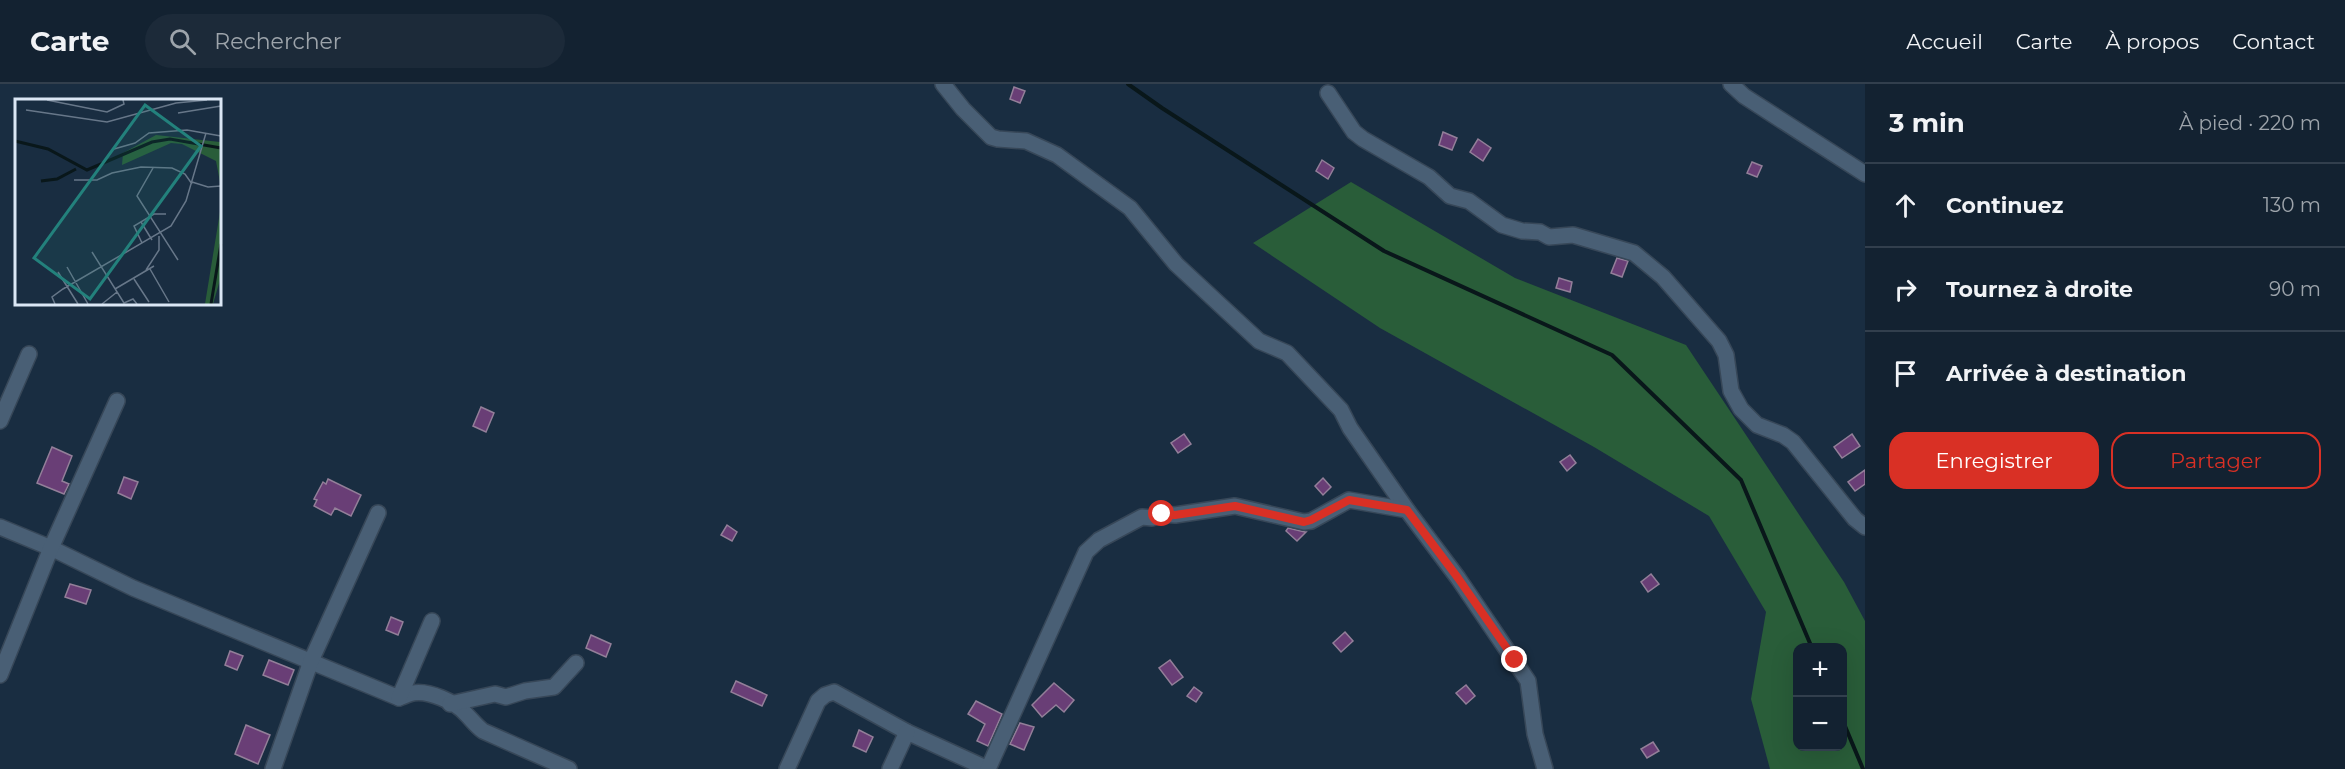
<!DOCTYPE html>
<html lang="fr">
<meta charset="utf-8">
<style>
:root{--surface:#132231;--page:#1c2a39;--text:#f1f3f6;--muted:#9da4ab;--line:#323f4d;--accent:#d93025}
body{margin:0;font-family:Montserrat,sans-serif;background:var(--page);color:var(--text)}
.controls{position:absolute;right:18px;bottom:18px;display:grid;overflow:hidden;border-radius:12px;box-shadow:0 6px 24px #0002}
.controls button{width:54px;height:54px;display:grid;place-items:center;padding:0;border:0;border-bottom:2px solid var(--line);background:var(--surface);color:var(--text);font:30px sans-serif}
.stop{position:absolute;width:18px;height:18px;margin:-14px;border:4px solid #d93025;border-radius:50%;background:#fff}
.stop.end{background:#d93025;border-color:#fff;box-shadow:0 2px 6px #0008}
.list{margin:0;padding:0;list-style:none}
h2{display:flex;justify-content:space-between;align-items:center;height:78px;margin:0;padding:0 24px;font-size:26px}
h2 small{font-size:20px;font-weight:400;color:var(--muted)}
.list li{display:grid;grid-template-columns:39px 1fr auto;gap:18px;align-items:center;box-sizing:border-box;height:84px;padding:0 24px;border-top:2px solid var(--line)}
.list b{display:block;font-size:22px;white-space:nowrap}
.list em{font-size:20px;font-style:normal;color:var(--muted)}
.actions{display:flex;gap:12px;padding:18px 24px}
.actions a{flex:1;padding:14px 0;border:2px solid var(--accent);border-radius:18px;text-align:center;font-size:21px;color:var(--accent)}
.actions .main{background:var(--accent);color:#fff}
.icon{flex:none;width:33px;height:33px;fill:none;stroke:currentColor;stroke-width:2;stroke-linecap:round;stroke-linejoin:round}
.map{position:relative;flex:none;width:1865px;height:685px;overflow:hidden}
header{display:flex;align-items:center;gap:36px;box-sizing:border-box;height:84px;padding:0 30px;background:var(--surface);border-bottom:2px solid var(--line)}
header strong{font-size:28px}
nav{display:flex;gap:33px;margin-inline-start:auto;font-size:21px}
.search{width:420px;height:54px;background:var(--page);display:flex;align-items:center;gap:15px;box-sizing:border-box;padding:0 21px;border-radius:33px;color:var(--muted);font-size:22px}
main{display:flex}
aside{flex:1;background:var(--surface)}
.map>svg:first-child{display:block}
</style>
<header>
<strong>Carte</strong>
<div class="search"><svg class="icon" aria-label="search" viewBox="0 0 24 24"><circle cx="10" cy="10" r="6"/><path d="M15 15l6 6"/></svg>Rechercher</div>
<nav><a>Accueil</a><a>Carte</a><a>À propos</a><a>Contact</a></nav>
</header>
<main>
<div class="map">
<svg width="1865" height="685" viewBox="0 0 1865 685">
<rect width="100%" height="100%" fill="#192d41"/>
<!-- green -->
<path fill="#295d39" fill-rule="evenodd" d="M1351 98 1515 194 1686 261 1844 498 1865 537V685H1770L1751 615 1766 528 1709 432 1594 363 1380 244 1253 159ZM1798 564H1842V662H1798Z"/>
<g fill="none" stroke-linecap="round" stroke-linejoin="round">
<!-- stream -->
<g stroke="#09171a" stroke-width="4">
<polyline points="1128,0 1162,24 1384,167 1612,271 1741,396 1812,564"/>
<polyline points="1842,635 1863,685"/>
</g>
</g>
<!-- building -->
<g fill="#693e76" stroke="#937f99" stroke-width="1.5">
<polygon points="1014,3 1025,7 1020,19 1010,15"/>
<polygon points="1443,48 1457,54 1452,66 1439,61"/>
<polygon points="1478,55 1491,64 1483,77 1470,68"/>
<polygon points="1322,76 1334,84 1328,95 1316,87"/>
<polygon points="1752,78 1762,82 1757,93 1747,89"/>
<polygon points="1617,174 1628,177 1622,193 1611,189"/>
<polygon points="1559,194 1572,198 1570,208 1556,204"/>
<polygon points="481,323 494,329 486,348 473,342"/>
<polygon points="1184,350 1191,360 1178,369 1171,359"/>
<polygon points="1852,350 1860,362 1842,374 1834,363"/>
<polygon points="52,363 72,372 62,397 69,400 64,410 37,399"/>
<polygon points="1570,371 1576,379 1567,387 1560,378"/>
<polygon points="1865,386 1865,400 1855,407 1848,398"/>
<polygon points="124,393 138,398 131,415 118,409"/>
<polygon points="1323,394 1331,403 1323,411 1315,402"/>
<polygon points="328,395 361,411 351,432 335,424 331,431 314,422 317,416 314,415 323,398 326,400"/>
<polygon points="727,441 737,448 732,457 721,451"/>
<polygon points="1288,444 1305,448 1306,448 1297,457 1286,447"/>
<polygon points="1651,490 1659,500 1648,508 1641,498"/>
<polygon points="70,500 91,506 86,520 65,513"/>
<polygon points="391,533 403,538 398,551 386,546"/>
<polygon points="1345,548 1353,557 1341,568 1333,559"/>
<polygon points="591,551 611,560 606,573 586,564"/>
<polygon points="230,567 243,572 237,586 225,581"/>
<polygon points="269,576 294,586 288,601 263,591"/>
<polygon points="1170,576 1183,593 1172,601 1159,584"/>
<polygon points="736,597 767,611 762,622 731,608"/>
<polygon points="1054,599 1074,616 1064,628 1056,621 1042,633 1032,621"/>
<polygon points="1466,601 1475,612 1466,620 1456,609"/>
<polygon points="1194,603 1202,609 1196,618 1187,612"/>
<polygon points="976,617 1002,630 988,662 977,657 985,640 968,630"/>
<polygon points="1020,639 1034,643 1024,666 1010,660"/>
<polygon points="246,641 270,651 258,680 235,670"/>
<polygon points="859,646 873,653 866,668 853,662"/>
<polygon points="1653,658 1659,667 1647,674 1641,665"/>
</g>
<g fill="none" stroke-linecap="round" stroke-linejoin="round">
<defs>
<g id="minor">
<polyline points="943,0 963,25 991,53 998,55 1026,57 1057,71 1130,124 1176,180 1259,257 1287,269 1341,326 1350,344 1407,426 1458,494 1528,597 1535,650 1545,685"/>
<polyline points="1731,0 1744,12 1865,90"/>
<polyline points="1328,9 1354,48 1363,55 1429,93 1450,112 1469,117 1502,141 1522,147 1540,148 1549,153 1573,151 1634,169 1663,193 1719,257 1726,271 1731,307 1741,325 1757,341 1783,351 1793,358 1855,435 1865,443"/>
<polyline points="0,337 29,270"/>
<path d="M0 443 51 464 133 504 399 614C404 612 409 610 413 609 428 606 456 618 466 630 472 636 476 642 483 647L569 685"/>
<polyline points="0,591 51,464 117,317"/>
<polyline points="399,614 432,537"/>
<polyline points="450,620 495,610 506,613 525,607 554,603 576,579"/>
<polyline points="273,685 311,577 378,429"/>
<polyline points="787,685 818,617 825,611 834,608 907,648 988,685"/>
<polyline points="890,685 907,648"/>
<polyline points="988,685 1086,468 1099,456 1142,433 1152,434 1162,430 1175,431 1235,422 1304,438 1311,437 1349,416 1407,426"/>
</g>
</defs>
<!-- minor casing -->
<use href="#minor" stroke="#374758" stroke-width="18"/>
<!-- minor -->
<use href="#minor" stroke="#495f75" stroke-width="15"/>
</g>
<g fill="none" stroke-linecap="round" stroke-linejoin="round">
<!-- route -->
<polyline stroke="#d93025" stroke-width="8" points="1162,430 1175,431 1235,422 1304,438 1311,436 1349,416 1407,426 1458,494 1515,576"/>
</g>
<!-- overview -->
<g transform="translate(15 15)">
<rect width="206" height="206" fill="#192d41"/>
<path d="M141 36 205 43V83L201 62 167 45 156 44 107 66 108 54ZM205 113V181L198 205H190Z" fill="#295d39"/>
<path fill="none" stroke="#09171a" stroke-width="3" d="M0 42 33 50 72 71 137 43 155 40 206 49M26 82 42 80 61 70M196 205 206 145"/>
<path fill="none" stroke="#677789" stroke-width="1.5" d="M32 1 92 13 109 5 108 1M11 11 92 23 161 4 192 1M163 14 206 7M99 50 120 44 134 34 172 31 206 37M138 69 122 97 163 161M59 81H82L97 74 126 68 157 69 170 75 177 85M177 83 193 88 206 87M126 123 137 141M127 144 119 127 139 115H151M77 153 109 204 118 200 122 205M52 168 73 205M135 170 154 203M131 171 144 151V137M43 173 63 205M119 180 134 203M100 190 139 167M40 205 37 198 48 190 156 127 171 102 191 34M87 205 102 193"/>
<path fill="#23817c" fill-opacity="0.15" stroke="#23817c" stroke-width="3" d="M130 6 186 47 75 200 19 159Z"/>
<rect width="206" height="206" fill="none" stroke="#dbe7f5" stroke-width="3"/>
</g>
</svg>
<div class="controls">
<button>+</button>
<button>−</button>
</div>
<div class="stop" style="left:1162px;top:430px"></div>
<div class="stop end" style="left:1515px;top:576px"></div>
</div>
<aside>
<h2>3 min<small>À pied · 220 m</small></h2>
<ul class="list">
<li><svg class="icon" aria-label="ahead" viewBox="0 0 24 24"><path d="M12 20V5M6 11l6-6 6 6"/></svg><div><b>Continuez</b></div><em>130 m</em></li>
<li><svg class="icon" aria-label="right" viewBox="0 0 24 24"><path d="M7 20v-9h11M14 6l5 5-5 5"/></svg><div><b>Tournez à droite</b></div><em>90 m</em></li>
<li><svg class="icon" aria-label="arrive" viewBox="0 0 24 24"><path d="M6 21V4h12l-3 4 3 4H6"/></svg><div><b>Arrivée à destination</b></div></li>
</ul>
<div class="actions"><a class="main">Enregistrer</a><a>Partager</a></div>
</aside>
</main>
